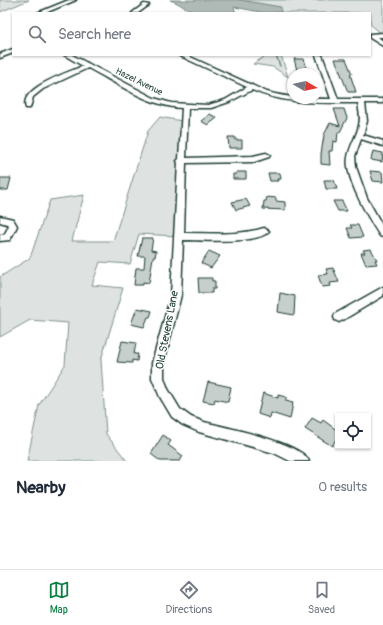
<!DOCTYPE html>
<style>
:root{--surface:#fff;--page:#f6f6f7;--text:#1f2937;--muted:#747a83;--line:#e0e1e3;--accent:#0b8043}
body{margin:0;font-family:Pangolin,sans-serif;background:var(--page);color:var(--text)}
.controls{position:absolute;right:12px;bottom:12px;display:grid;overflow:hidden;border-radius:0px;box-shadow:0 1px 3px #0004}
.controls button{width:36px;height:36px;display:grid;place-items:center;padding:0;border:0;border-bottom:1px solid var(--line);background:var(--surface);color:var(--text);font:20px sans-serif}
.compass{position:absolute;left:287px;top:68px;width:36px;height:36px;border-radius:50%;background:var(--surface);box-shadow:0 1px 3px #0004;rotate:99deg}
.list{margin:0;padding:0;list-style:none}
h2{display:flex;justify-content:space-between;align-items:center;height:52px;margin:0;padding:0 16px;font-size:17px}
h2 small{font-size:13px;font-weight:400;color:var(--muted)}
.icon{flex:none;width:22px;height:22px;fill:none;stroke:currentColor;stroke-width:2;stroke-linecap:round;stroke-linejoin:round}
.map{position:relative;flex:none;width:383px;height:461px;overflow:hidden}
.search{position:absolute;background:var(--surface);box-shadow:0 1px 3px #0004;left:12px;right:12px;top:12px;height:44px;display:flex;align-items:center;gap:10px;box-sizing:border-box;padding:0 14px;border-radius:0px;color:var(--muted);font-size:15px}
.sheet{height:108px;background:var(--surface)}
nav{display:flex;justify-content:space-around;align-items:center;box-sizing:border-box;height:56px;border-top:1px solid var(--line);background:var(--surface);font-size:11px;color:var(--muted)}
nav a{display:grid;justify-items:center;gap:2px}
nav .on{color:var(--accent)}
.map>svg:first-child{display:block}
</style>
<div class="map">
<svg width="383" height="461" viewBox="0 0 383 461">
<rect width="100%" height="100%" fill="#fff"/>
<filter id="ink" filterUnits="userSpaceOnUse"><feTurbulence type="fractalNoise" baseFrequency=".025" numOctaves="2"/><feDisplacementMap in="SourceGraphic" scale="8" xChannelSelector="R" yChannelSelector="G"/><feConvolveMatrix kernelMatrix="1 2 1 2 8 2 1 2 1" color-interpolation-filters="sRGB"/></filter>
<g filter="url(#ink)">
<!-- green -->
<g fill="#dee3e2" stroke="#7e908b">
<polygon points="0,0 29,0 0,12"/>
<polygon points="238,0 383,0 383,35 370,24 370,13 278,13"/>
<polygon points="261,55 281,55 288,77 273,67 253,64 264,57"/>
<polygon points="160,117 182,121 177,236 139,234 130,264 100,262 92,285 123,288 101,360 106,434 127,461 27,461 39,405 65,365 68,323 30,320 0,337 0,277 30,258 50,200 84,195 72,241 113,241 148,131"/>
</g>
<!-- water -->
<path fill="#afbab7" stroke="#758883" d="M170 0H240L281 7V12L266 13 234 7 236 13C225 13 205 16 195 12 185 9 180 3 170 0Z"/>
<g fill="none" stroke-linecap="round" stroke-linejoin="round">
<!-- stream -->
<polyline stroke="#758883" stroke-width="1.5" points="276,55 280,66"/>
</g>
<!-- building -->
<g fill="#c7cfcc" stroke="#1f3d34">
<polygon points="294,59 304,59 309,74 298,74"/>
<polygon points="335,59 346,59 352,74 350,74 356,92 348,92"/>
<polygon points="334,109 344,109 347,118 340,132 338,132 337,142 333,141 332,151 329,151 330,165 321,164 321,154 324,135 330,123 340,126"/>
<polygon points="210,114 217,118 208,125 201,121"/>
<polygon points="228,137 235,137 235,140 242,140 242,148 229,148"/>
<polygon points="373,151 383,153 382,162 371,160"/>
<polygon points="370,171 382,172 383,182 373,181"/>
<polygon points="236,172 246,172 246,179 233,179 233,174 237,174"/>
<polygon points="268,173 280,173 281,179 277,179 278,181 270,181"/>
<polygon points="0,178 11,178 8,190 0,190"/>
<polygon points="324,180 334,180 337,189 326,189"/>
<polygon points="267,197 276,198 276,201 285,202 285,210 263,209 264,201 266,201"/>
<polygon points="246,199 250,206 236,210 232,202"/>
<polygon points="333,201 342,201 347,211 338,211"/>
<polygon points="350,225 358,225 363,237 351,238 347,228 352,228"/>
<polygon points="142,238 153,238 151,250 156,251 155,257 153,257 149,283 143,282 143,285 134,285 136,268 144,268 145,256 138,256"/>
<polygon points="371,249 377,260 375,260 377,264 366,265 361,253 365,253 363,250"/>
<polygon points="209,251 220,256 211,268 201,263"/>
<polygon points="333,268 339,282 330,283 331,286 322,287 318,275 328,274 326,269"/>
<polygon points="198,278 212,278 212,281 215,281 215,289 212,289 212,293 199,293"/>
<polygon points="280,293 295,296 294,315 278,312"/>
<polygon points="137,308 152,311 150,317 148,317 144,327 131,324"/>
<polygon points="122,341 136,343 134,354 138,354 137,361 132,360 132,363 117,362"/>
<polygon points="208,382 231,387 228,402 215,399 214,403 203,401"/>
<polygon points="263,393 278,398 278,395 286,397 286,401 293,403 290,419 271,413 270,418 258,414"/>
<polygon points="312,418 321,423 323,420 338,431 338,436 332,446 305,429"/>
<polygon points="163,435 171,441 168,445 183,456 180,461 160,461 151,454"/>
</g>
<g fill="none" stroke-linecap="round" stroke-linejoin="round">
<defs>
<g id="minor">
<polygon points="69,0 76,0 45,13 37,13"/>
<polygon points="144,4 149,5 138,13 132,13"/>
<polygon points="383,33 383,37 378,37 383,41 383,46 370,38 370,34"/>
<polygon points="13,49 13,53 0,58 0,54"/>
<path d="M64 55H72L154 98 171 103 208 105 225 100 247 87 178 55H186L267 92C289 98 309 99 331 99L316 55H322L338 99H383V103H365L367 121 363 135 383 141V146L361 139 355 156 356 167 367 198 383 227V237L380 236C369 219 344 177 348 157 350 145 357 136 359 125 361 118 359 110 358 103 322 103 286 105 252 90L229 102 211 108H188L186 158 253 156 266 153 270 155 269 157 254 162 186 163 184 233C211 233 238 236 264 228L269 231C259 245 200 240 183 240L181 295 164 363V378L168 389 180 409 191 417 204 422C224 427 302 443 309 461H290L274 453 199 432 183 425 172 417 160 397 152 378V363L171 295 178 163 177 161 179 159 182 108C148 106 117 83 88 68L43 89 33 97 30 108H26C18 88 69 72 83 66Z"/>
<polygon points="0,216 13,219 17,226 10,240 0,241 0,235 4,235 9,226 7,224 0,222"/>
<polygon points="383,287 383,296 343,320 339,322 335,320 334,317 335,314"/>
</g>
</defs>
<!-- minor casing -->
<use href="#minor" stroke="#1f3d34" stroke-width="3"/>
<!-- minor -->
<use href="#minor" fill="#fff" fill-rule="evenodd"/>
</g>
</g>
<g text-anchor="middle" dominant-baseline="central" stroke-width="3" stroke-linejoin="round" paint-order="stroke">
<!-- far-street labels -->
<g font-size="9" fill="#1f3d34" stroke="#fff">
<text transform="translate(139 82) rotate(26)">Hazel Avenue</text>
</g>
<!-- street labels -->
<g font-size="11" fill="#1f3d34" stroke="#fff">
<text transform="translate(167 330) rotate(-79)">Old Stevens Lane</text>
</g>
</g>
</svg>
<div class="controls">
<button><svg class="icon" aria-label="locate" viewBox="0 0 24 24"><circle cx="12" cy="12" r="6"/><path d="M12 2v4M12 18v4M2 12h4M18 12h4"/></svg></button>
</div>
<svg class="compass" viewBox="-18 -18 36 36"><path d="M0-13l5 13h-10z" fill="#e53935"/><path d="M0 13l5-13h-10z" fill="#747a83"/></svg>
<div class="search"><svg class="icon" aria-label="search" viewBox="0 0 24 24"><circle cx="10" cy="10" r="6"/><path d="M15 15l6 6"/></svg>Search here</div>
</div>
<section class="sheet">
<h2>Nearby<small>0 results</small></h2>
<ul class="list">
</ul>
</section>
<nav>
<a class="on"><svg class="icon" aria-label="map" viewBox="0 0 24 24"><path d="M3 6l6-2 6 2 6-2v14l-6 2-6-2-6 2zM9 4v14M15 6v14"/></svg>Map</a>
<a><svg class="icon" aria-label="directions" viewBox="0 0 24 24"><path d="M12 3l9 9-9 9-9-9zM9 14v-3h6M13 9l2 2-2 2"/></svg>Directions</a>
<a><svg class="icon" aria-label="saved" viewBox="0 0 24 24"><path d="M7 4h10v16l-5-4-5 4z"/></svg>Saved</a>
</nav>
